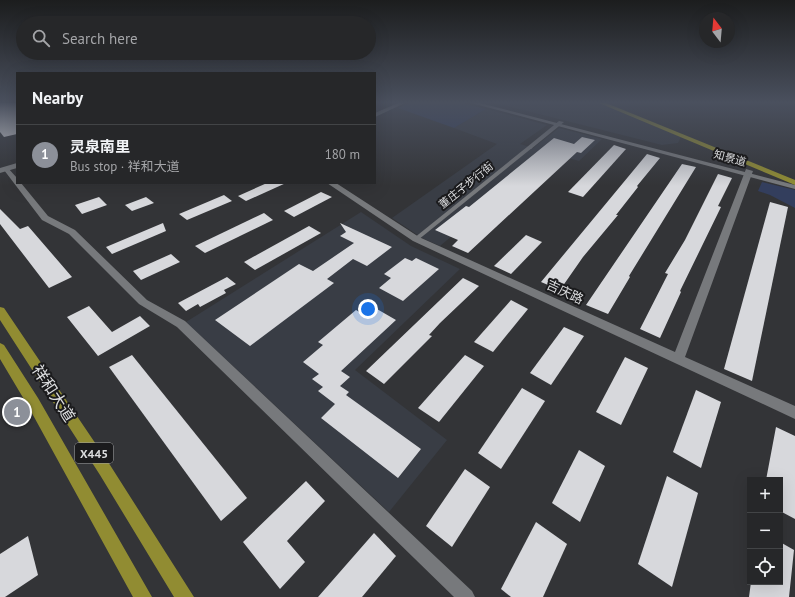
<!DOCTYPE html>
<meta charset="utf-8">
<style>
:root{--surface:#262729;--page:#2e2f31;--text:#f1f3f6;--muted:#a4a5a8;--line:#424446;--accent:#8c9099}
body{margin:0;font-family:"PT Sans","Noto Sans SC",sans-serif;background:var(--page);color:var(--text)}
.controls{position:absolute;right:12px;bottom:12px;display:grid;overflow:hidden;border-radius:0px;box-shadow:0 4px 16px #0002}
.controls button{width:36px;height:36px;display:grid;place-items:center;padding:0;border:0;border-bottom:1px solid var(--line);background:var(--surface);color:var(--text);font:20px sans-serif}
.compass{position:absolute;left:699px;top:12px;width:36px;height:36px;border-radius:50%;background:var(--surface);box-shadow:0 4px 16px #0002;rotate:344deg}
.you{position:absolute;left:368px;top:309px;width:14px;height:14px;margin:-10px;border:3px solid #fff;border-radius:50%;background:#1a73e8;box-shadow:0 0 0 6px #1a73e833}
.badge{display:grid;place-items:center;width:26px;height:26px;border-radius:50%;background:var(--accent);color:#fff;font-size:13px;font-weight:700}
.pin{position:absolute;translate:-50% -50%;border:2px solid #fff;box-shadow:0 1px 4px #0006}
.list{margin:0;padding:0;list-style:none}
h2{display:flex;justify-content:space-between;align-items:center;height:52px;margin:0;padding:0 16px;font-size:17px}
h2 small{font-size:13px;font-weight:400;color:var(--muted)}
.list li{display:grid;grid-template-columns:26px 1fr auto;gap:12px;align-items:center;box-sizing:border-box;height:60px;padding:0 16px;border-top:1px solid var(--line)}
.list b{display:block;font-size:15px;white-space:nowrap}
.list p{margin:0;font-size:13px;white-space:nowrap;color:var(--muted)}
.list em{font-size:13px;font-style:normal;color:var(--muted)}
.icon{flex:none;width:22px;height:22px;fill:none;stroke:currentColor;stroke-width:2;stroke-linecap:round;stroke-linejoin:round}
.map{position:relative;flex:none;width:795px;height:597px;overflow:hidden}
.search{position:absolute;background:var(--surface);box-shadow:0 4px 16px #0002;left:16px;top:16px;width:360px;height:44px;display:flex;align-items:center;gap:10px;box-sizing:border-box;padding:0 14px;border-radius:22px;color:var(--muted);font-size:15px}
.panel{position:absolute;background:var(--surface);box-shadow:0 4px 16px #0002;left:16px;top:72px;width:360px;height:112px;border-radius:0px}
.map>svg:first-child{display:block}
</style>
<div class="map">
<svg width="795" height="597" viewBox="0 0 795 597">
<rect width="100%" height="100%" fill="#333437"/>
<!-- built -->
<g fill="#393d45">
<polygon points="495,103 598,103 681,137 678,143 662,145"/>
<polygon points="486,109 547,125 520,144 533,148 559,128 602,139 579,161 550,153 440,246 422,238 392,218 497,144 454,128"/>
<polygon points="361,212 411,246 460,269 355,370 447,440 389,512 186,322"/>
</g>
<!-- green -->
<g fill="#333e5d">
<polygon points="410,103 462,103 486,109 454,128 398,108"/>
<polygon points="762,182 795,190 795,208 770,195 758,191"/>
</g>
<!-- building -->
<g fill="#d7d8dc">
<polygon points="0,103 17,103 17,134 4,137 0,132"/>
<polygon points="582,137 595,140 581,153 577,152 468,253 452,246 458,240 435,230 466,206 469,207 554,138 574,144"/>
<polygon points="614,145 626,149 583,197 568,192"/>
<polygon points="647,154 660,158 637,186 638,187 616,215 618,215 583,257 560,290 541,282"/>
<polygon points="682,164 696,167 629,276 630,277 608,314 586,305"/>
<polygon points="718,174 732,178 718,206 721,207 680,291 681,292 660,338 640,329 668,274 665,273 685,240"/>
<polygon points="267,183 286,183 246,201 238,196"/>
<polygon points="321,192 332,197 294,217 284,211"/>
<polygon points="224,195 232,201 187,220 179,214"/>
<polygon points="99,197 107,205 82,214 75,205"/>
<polygon points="146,197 154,203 132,211 125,205"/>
<polygon points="770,202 788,207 752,381 724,369"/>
<polygon points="0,209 20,229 28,226 72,277 49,288 0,224"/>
<polygon points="264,213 273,220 205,253 195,246"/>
<polygon points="163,223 166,231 112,254 106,247"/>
<polygon points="340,223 392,247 367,266 353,259 327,279 334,283 250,346 215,320 299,264 313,271 354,243 340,236 346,232"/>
<polygon points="309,226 321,233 255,270 244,262"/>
<polygon points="526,235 542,242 511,274 494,266"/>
<polygon points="171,254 180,262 141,280 133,271"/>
<polygon points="405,258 412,261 416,258 439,269 403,301 379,288 391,278 384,274"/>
<polygon points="227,277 236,284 224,290 226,293 200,307 198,304 186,311 178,303"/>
<polygon points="463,278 479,286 440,323 429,335 432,336 384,384 366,371"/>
<polygon points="511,300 528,309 493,352 474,342"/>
<polygon points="370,305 396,320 341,371 350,377 340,386 349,392 346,395 421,449 398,478 321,418 335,404 318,391 323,387 312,379 319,374 303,362 323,345 318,342 356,310 361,313"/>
<polygon points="89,306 112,332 140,316 150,326 98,356 67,317"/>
<polygon points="564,327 584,336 551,385 530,373"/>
<polygon points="132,355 247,498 221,521 109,367"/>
<polygon points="465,355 484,366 439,422 418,408"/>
<polygon points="625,357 648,368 621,425 596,412"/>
<polygon points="522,388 545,401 501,469 478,453"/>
<polygon points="696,390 721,402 701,468 673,452"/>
<polygon points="776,427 795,436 795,519 780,511 780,480 766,480"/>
<polygon points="579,450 605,466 580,522 552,503"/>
<polygon points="465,469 490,487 452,547 426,526"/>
<polygon points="667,476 698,493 672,587 638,564"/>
<polygon points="306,481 325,501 287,541 305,562 280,589 243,542"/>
<polygon points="536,522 567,544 543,597 511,597 501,589"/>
<polygon points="374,533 396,556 362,597 318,597"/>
<polygon points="28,536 38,575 5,597 0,597 0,554"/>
<polygon points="780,542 794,550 789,597 749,597 751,582 780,582"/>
</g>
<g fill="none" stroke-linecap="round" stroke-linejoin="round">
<!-- pedestrian -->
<polygon fill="#77797c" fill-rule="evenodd" points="527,147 532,148 418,240 414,240 413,239 414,238"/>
<!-- minor -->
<g fill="#77797c" fill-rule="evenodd">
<polygon points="559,121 564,122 531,149 527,149 527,147"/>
<polygon points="4,168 8,168 17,178 17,183 21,183 48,216 75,230 147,300 185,321 472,591 475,597 454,597 177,327 139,304 69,234 42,220 4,170"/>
</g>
<!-- tertiary -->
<g fill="#77797c" fill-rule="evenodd">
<polygon points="398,103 405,103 375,117 375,113"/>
<polygon points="746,169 753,171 685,357 795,406 795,419 413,241 327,183 336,183 419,237 675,352"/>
</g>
<!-- secondary -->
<g fill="#77797c" fill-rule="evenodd">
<polygon points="471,103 480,103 795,185 795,189"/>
<polygon points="17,163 17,168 0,173 0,168"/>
</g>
<!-- primary -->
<g fill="#918c32" fill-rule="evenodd">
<polygon points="599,103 606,103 795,180 795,185"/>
<polygon points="0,307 4,308 110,465 194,597 174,597 100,475 0,320"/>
<polygon points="0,343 4,345 38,398 152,597 133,597 28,406 0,359"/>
</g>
</g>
<!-- sky -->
<linearGradient id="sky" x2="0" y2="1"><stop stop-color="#1c1d1e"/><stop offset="0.55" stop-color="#4a505e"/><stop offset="1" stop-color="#4a505e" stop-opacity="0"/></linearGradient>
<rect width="795" height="186" fill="url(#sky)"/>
<g text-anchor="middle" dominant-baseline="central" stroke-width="4" stroke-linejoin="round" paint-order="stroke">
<!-- far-street labels -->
<g font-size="11" fill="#dbdcde" stroke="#1b1b1d">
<text transform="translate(730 158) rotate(15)">知景道</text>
<text transform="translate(466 185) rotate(-39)">董庄子步行街</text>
</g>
<!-- shield labels -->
<rect fill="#1b1b1d" stroke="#a1a2a4" stroke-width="1" x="75" y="443" width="38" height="20" rx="3"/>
<g font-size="12" font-weight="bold" fill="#dbdcde">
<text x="94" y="453">X445</text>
</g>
<!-- street labels -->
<g font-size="13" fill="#dbdcde" stroke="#1b1b1d">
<text transform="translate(565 292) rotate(25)">吉庆路</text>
</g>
<!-- near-street labels -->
<g font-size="16" fill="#dbdcde" stroke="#1b1b1d">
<text transform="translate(54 393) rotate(57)">祥和大道</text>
</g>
</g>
</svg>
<div class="controls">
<button>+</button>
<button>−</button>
<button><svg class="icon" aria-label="locate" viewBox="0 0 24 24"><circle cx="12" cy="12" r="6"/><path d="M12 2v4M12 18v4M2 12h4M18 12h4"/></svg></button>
</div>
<svg class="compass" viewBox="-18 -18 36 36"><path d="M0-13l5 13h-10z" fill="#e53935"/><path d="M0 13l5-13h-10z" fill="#a4a5a8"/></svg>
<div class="you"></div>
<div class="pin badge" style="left:17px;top:412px">1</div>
<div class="search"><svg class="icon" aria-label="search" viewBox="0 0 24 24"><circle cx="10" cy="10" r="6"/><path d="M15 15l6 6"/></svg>Search here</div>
<section class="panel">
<h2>Nearby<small></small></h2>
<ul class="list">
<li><span class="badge">1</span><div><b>灵泉南里</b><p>Bus stop · 祥和大道</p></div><em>180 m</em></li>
</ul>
</section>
</div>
